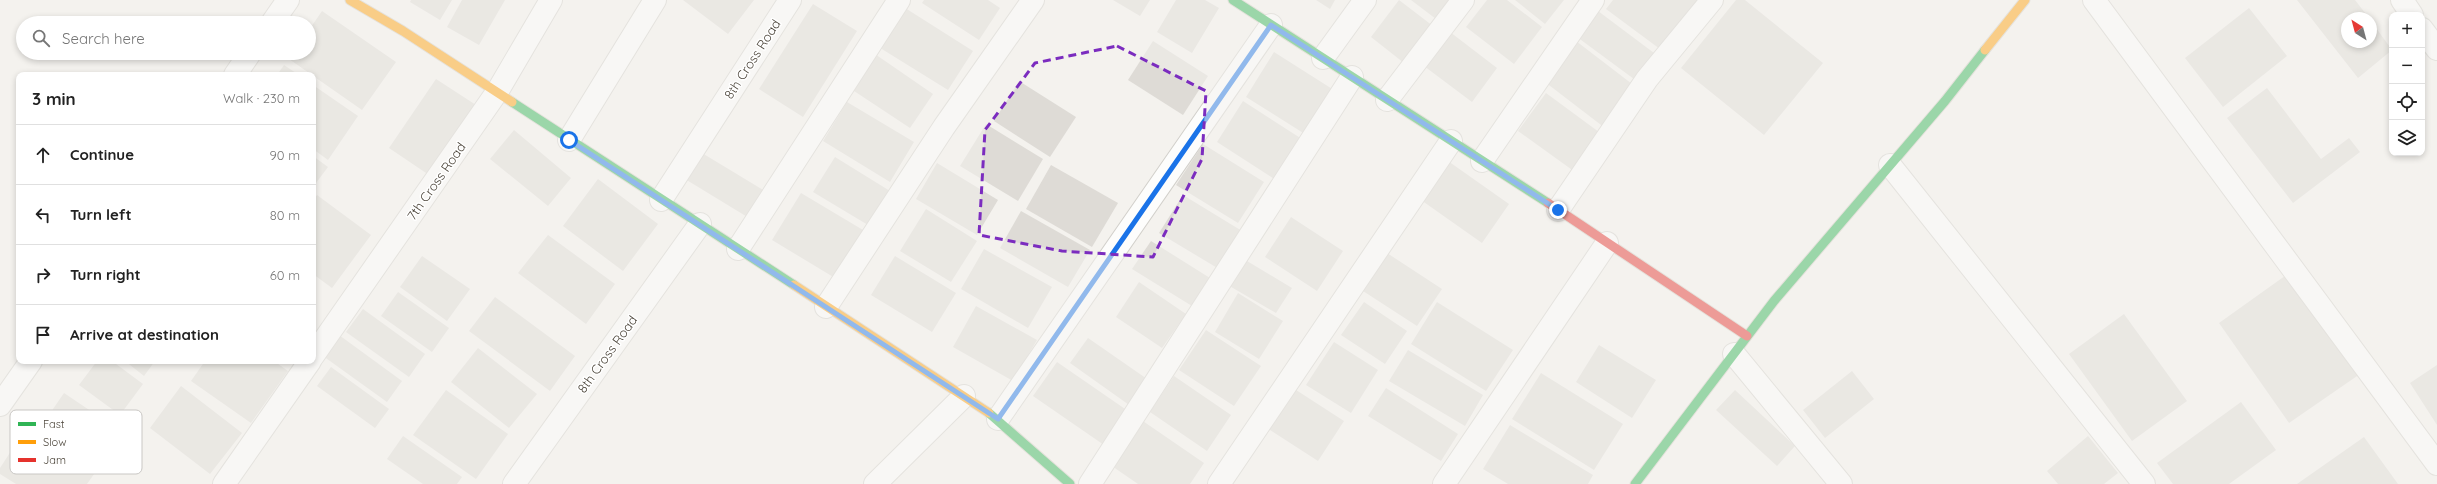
<!DOCTYPE html>
<meta charset="utf-8">
<style>
:root{--surface:#fff;--page:#f2f2f2;--text:#222;--muted:#767676;--line:#e0e0e0}
body{margin:0;font-family:Quicksand,sans-serif;background:var(--page);color:var(--text)}
.controls{position:absolute;right:12px;top:12px;display:grid;overflow:hidden;border-radius:8px;box-shadow:0 2px 6px #0003}
.controls button{width:36px;height:36px;display:grid;place-items:center;padding:0;border:0;border-bottom:1px solid var(--line);background:var(--surface);color:var(--text);font:20px sans-serif}
.compass{position:absolute;left:2341px;top:12px;width:36px;height:36px;border-radius:50%;background:var(--surface);box-shadow:0 2px 6px #0003;rotate:324deg}
.stop{position:absolute;width:12px;height:12px;margin:-9px;border:3px solid #1a73e8;border-radius:50%;background:#fff}
.stop.end{background:#1a73e8;border-color:#fff;box-shadow:0 1px 4px #0008}
.list{margin:0;padding:0;list-style:none}
h2{display:flex;justify-content:space-between;align-items:center;height:52px;margin:0;padding:0 16px;font-size:17px}
h2 small{font-size:13px;font-weight:400;color:var(--muted)}
.list li{display:grid;grid-template-columns:26px 1fr auto;gap:12px;align-items:center;box-sizing:border-box;height:60px;padding:0 16px;border-top:1px solid var(--line)}
.list b{display:block;font-size:15px;white-space:nowrap}
.list em{font-size:13px;font-style:normal;color:var(--muted)}
.icon{flex:none;width:22px;height:22px;fill:none;stroke:currentColor;stroke-width:2;stroke-linecap:round;stroke-linejoin:round}
.map{position:relative;flex:none;width:2437px;height:484px;overflow:hidden}
.search{position:absolute;background:var(--surface);box-shadow:0 2px 6px #0003;left:16px;top:16px;width:300px;height:44px;display:flex;align-items:center;gap:10px;box-sizing:border-box;padding:0 14px;border-radius:22px;color:var(--muted);font-size:15px}
.panel{position:absolute;background:var(--surface);box-shadow:0 2px 6px #0003;left:16px;top:72px;width:300px;height:292px;border-radius:8px}
.map>svg:first-child{display:block}
</style>
<div class="map">
<svg width="2437" height="484" viewBox="0 0 2437 484">
<rect width="100%" height="100%" fill="#f4f2ee"/>
<!-- building -->
<g fill="#dedbd6">
<polygon points="411,0 452,0 440,20 410,2"/>
<polygon points="462,0 505,0 479,45 447,27"/>
<polygon points="683,0 754,0 728,34"/>
<polygon points="924,0 988,0 1000,8 979,40 922,3"/>
<polygon points="1113,0 1150,0 1140,16"/>
<polygon points="1176,0 1205,0 1219,8 1192,53 1157,32"/>
<polygon points="1316,0 1335,0 1330,9"/>
<polygon points="1399,0 1433,26 1404,63 1371,37"/>
<polygon points="1411,0 1457,0 1440,22"/>
<polygon points="1487,0 1507,0 1542,27 1514,64 1466,27"/>
<polygon points="1515,0 1564,0 1545,24"/>
<polygon points="1613,0 1698,0 1664,52 1606,9"/>
<polygon points="1736,0 1745,0 1823,63 1764,135 1681,68"/>
<polygon points="2297,0 2355,0 2369,18 2347,18 2347,42 2371,42 2371,21 2392,50 2358,78"/>
<polygon points="813,4 857,31 803,117 759,89"/>
<polygon points="902,6 973,51 948,90 877,46"/>
<polygon points="2249,8 2287,56 2223,107 2185,58"/>
<polygon points="322,11 396,62 362,110 289,59 293,53 309,53 309,30"/>
<polygon points="1598,11 1658,56 1638,82 1577,37"/>
<polygon points="1450,32 1497,68 1472,102 1424,66"/>
<polygon points="1153,41 1208,76 1183,115 1128,80"/>
<polygon points="1576,41 1636,87 1605,128 1545,82"/>
<polygon points="872,52 933,94 910,128 848,87"/>
<polygon points="1274,52 1337,92 1308,136 1246,97"/>
<polygon points="284,65 299,75 277,75"/>
<polygon points="436,79 476,105 429,175 389,148"/>
<polygon points="1019,81 1076,117 1050,157 994,121"/>
<polygon points="313,85 358,116 328,160 313,149"/>
<polygon points="2267,88 2321,159 2349,138 2360,152 2293,203 2227,118"/>
<polygon points="1546,93 1603,135 1575,172 1518,131"/>
<polygon points="1243,101 1305,141 1279,182 1217,142"/>
<polygon points="847,102 914,142 890,182 823,141"/>
<polygon points="986,124 1043,159 1018,201 960,166"/>
<polygon points="514,130 571,178 548,206 490,159"/>
<polygon points="1203,144 1264,182 1238,223 1176,185"/>
<polygon points="702,153 765,191 749,218 685,179"/>
<polygon points="313,156 328,167 313,187"/>
<polygon points="835,157 890,191 868,225 813,192"/>
<polygon points="1448,161 1509,204 1482,243 1421,200"/>
<polygon points="937,163 998,200 977,235 916,199"/>
<polygon points="1051,165 1118,203 1092,247 1026,209"/>
<polygon points="598,179 658,224 623,271 563,226"/>
<polygon points="801,193 863,230 835,278 772,240"/>
<polygon points="317,195 371,235 332,288 313,274 313,201"/>
<polygon points="1183,195 1242,231 1219,269 1159,233"/>
<polygon points="926,209 977,241 951,282 900,251"/>
<polygon points="1021,211 1090,250 1068,287 1000,248"/>
<polygon points="1291,217 1343,251 1317,291 1265,257"/>
<polygon points="548,235 615,284 586,324 518,273"/>
<polygon points="1151,241 1210,278 1192,306 1132,269"/>
<polygon points="984,249 1052,287 1028,328 961,289"/>
<polygon points="1387,253 1442,289 1417,326 1363,291"/>
<polygon points="422,256 470,289 447,321 400,287"/>
<polygon points="895,256 956,293 932,332 871,295"/>
<polygon points="1242,258 1292,288 1276,313 1226,284"/>
<polygon points="2289,273 2360,374 2289,423 2219,323"/>
<polygon points="1139,282 1186,314 1162,348 1116,317"/>
<polygon points="398,292 449,328 432,352 381,316"/>
<polygon points="1238,293 1283,321 1259,359 1215,332"/>
<polygon points="495,297 575,356 550,391 469,331"/>
<polygon points="1364,302 1407,331 1385,364 1341,335"/>
<polygon points="1437,302 1513,350 1486,391 1411,344"/>
<polygon points="976,306 1037,340 1013,381 953,347"/>
<polygon points="363,309 425,354 409,377 346,332"/>
<polygon points="2124,314 2187,401 2132,441 2069,354"/>
<polygon points="1206,330 1261,366 1234,406 1179,370"/>
<polygon points="339,335 402,381 387,402 323,356"/>
<polygon points="1088,338 1150,381 1132,407 1070,363"/>
<polygon points="1334,342 1378,370 1351,413 1306,385"/>
<polygon points="1599,345 1656,380 1632,418 1576,382"/>
<polygon points="478,348 537,394 509,428 451,382"/>
<polygon points="1408,350 1483,395 1465,426 1389,381"/>
<polygon points="97,361 112,361 143,384 120,415 79,385"/>
<polygon points="125,361 155,361 144,376"/>
<polygon points="205,361 274,361 288,371 251,423 191,381"/>
<polygon points="1057,362 1128,411 1104,445 1033,396"/>
<polygon points="2437,365 2437,425 2410,383"/>
<polygon points="331,367 389,409 375,428 317,386"/>
<polygon points="1852,371 1874,399 1825,438 1803,410"/>
<polygon points="1541,373 1623,424 1594,470 1512,419"/>
<polygon points="1174,376 1231,415 1207,451 1150,412"/>
<polygon points="181,386 242,433 210,474 150,428"/>
<polygon points="1293,388 1344,421 1318,461 1267,428"/>
<polygon points="1386,388 1458,434 1441,461 1368,416"/>
<polygon points="446,390 508,434 476,479 413,435"/>
<polygon points="1735,390 1795,446 1777,466 1716,410"/>
<polygon points="64,393 125,434 100,469 40,428"/>
<polygon points="2241,402 2276,450 2229,484 2173,484 2157,463"/>
<polygon points="1137,417 1204,463 1190,484 1138,484 1106,462"/>
<polygon points="28,425 97,470 87,484 16,484 0,474 0,468"/>
<polygon points="1510,425 1593,475 1588,484 1508,484 1483,469"/>
<polygon points="403,436 462,477 457,484 423,484 387,459"/>
<polygon points="2088,436 2118,473 2104,484 2058,484 2047,471"/>
<polygon points="2364,437 2398,484 2297,484"/>
</g>
<g fill="none" stroke-linecap="round" stroke-linejoin="round">
<defs>
<g id="street">
<polyline points="2094,0 2437,464"/>
<polyline points="2402,0 2412,15"/>
<polyline points="272,23 288,0"/>
<polyline points="2422,29 2437,49"/>
<polyline points="1323,58 1365,0"/>
<polyline points="235,75 250,53"/>
<polyline points="1387,100 1463,0"/>
<polyline points="569,140 655,0"/>
<polyline points="1482,161 1593,0"/>
<polyline points="1890,165 2144,484"/>
<polyline points="661,200 790,0"/>
<polyline points="1558,210 1647,79 1712,0"/>
<polyline points="738,249 899,0"/>
<polyline points="826,307 944,127 1033,0"/>
<polyline points="1734,354 1841,484"/>
<polyline points="313,356 497,92 551,0"/>
<polyline points="0,405 31,361"/>
<polyline points="998,419 1271,25"/>
<polyline points="224,484 310,361"/>
<polyline points="514,484 700,224"/>
<polyline points="875,484 964,396"/>
<polyline points="1090,484 1352,77"/>
<polyline points="1219,484 1451,141"/>
<polyline points="1444,484 1607,243"/>
</g>
<g id="fast">
<polyline points="1233,0 1548,203"/>
<polyline points="512,102 794,285"/>
<polyline points="989,413 1070,484"/>
<polyline points="1635,484 1774,301 1945,101 1985,50"/>
</g>
<g id="slow">
<polyline points="350,0 403,31 512,102"/>
<polyline points="1985,50 2025,0"/>
<polyline points="794,285 989,413"/>
</g>
<polyline id="jam" points="1548,203 1747,336"/>
</defs>
<!-- street casing -->
<use href="#street" stroke="#d2d0cb" stroke-width="24"/>
<!-- fast casing -->
<use href="#fast" stroke="#d3cfc5" stroke-width="11"/>
<!-- slow casing -->
<use href="#slow" stroke="#d3cfc5" stroke-width="11"/>
<!-- jam casing -->
<use href="#jam" stroke="#d3cfc5" stroke-width="11"/>
<!-- street -->
<use href="#street" stroke="#fdfdfc" stroke-width="22"/>
<!-- fast -->
<use href="#fast" stroke="#30b455" stroke-width="9"/>
<!-- slow -->
<use href="#slow" stroke="#ff9f0a" stroke-width="9"/>
<!-- jam -->
<use href="#jam" stroke="#e5322d" stroke-width="9"/>
</g>
<g fill="none" stroke-linecap="round" stroke-linejoin="round">
<!-- route -->
<polyline stroke="#1a73e8" stroke-width="5" points="569,140 998,419 1271,25 1558,210"/>
</g>
<!-- marked area -->
<path d="M0 0H2437V484H0ZM1117 46 1206 91 1202 159 1153 257 1062 251 979 235 985 130 1035 63Z" fill="#f4f2ee" fill-opacity=".55" fill-rule="evenodd"/>
<path fill="none" stroke="#7b2cbf" stroke-width="3" stroke-dasharray="8 5" stroke-linejoin="round" d="M1117 46 1206 91 1202 159 1153 257 1062 251 979 235 985 130 1035 63Z"/>
<g text-anchor="middle" dominant-baseline="central" stroke-width="3" stroke-linejoin="round" paint-order="stroke">
<!-- street labels -->
<g font-size="13" fill="#4b4439" stroke="#fff">
<text transform="translate(752 59) rotate(-57)">8th Cross Road</text>
<text transform="translate(436 181) rotate(-55)">7th Cross Road</text>
<text transform="translate(607 354) rotate(-54)">8th Cross Road</text>
</g>
</g>
<!-- legend -->
<rect x="10" y="410" width="132" height="64" rx="6" fill="#fff" stroke="#c9c7c4" stroke-width="1"/>
<rect x="18" y="422" width="18" height="4" fill="#30b455"/>
<rect x="18" y="440" width="18" height="4" fill="#ff9f0a"/>
<rect x="18" y="458" width="18" height="4" fill="#e5322d"/>
<g font-size="11" fill="#4b4439">
<text x="43" y="428">Fast</text>
<text x="43" y="446">Slow</text>
<text x="43" y="464">Jam</text>
</g>
</svg>
<div class="controls">
<button>+</button>
<button>−</button>
<button><svg class="icon" aria-label="locate" viewBox="0 0 24 24"><circle cx="12" cy="12" r="6"/><path d="M12 2v4M12 18v4M2 12h4M18 12h4"/></svg></button>
<button><svg class="icon" aria-label="layers" viewBox="0 0 24 24"><path d="M12 4l9 5-9 5-9-5zM3 14l9 5 9-5"/></svg></button>
</div>
<svg class="compass" viewBox="-18 -18 36 36"><path d="M0-13l5 13h-10z" fill="#e53935"/><path d="M0 13l5-13h-10z" fill="#767676"/></svg>
<div class="stop" style="left:569px;top:140px"></div>
<div class="stop end" style="left:1558px;top:210px"></div>
<div class="search"><svg class="icon" aria-label="search" viewBox="0 0 24 24"><circle cx="10" cy="10" r="6"/><path d="M15 15l6 6"/></svg>Search here</div>
<section class="panel">
<h2>3 min<small>Walk · 230 m</small></h2>
<ul class="list">
<li><svg class="icon" aria-label="ahead" viewBox="0 0 24 24"><path d="M12 20V5M6 11l6-6 6 6"/></svg><div><b>Continue</b></div><em>90 m</em></li>
<li><svg class="icon" aria-label="left" viewBox="0 0 24 24"><path d="M17 20v-9H6M10 6l-5 5 5 5"/></svg><div><b>Turn left</b></div><em>80 m</em></li>
<li><svg class="icon" aria-label="right" viewBox="0 0 24 24"><path d="M7 20v-9h11M14 6l5 5-5 5"/></svg><div><b>Turn right</b></div><em>60 m</em></li>
<li><svg class="icon" aria-label="arrive" viewBox="0 0 24 24"><path d="M6 21V4h12l-3 4 3 4H6"/></svg><div><b>Arrive at destination</b></div></li>
</ul>
</section>
</div>
